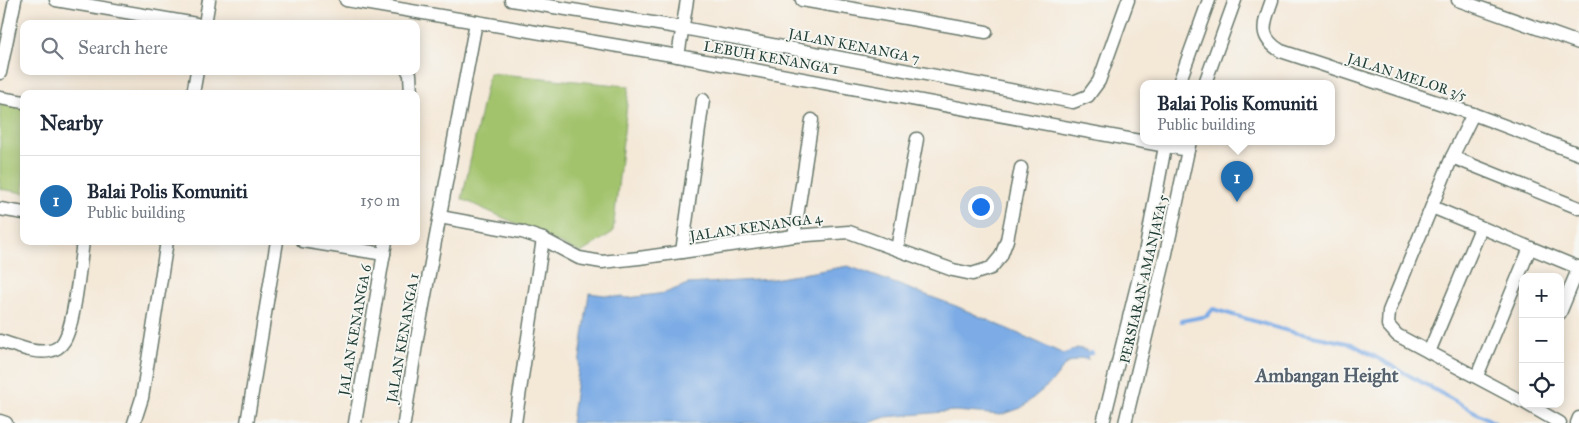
<!DOCTYPE html>
<meta charset="utf-8">
<style>
:root{--surface:#fff;--page:#f2f2f3;--text:#1f2937;--muted:#747a83;--line:#e0e1e3;--accent:#1f6fb2}
body{margin:0;font-family:"IM FELL Great Primer",serif;background:var(--page);color:var(--text)}
.controls{position:absolute;right:15px;bottom:15px;display:grid;overflow:hidden;border-radius:10px;box-shadow:0 2px 12px #0003}
.controls button{width:45px;height:45px;display:grid;place-items:center;padding:0;border:0;border-bottom:1px solid var(--line);background:var(--surface);color:var(--text);font:25px sans-serif}
.you{position:absolute;left:980px;top:206px;width:18px;height:18px;margin:-12px;border:4px solid #fff;border-radius:50%;background:#1a73e8;box-shadow:0 0 0 8px #1a73e833}
.badge{display:grid;place-items:center;width:32px;height:32px;border-radius:50%;background:var(--accent);color:#fff;font-size:16px;font-weight:700}
.pin{position:absolute;translate:-50% -41px;filter:drop-shadow(0 1px 2px #0008)}
.pin::after{content:'';position:absolute;top:26px;width:18px;height:15px;background:inherit;clip-path:polygon(0 0,100% 0,50% 100%)}
.popup{position:absolute;left:1140px;top:80px;width:195px;height:65px;box-sizing:border-box;display:grid;place-content:center;border-radius:10px;background:var(--surface);filter:drop-shadow(0 1px 4px #0005);font-size:16px;white-space:nowrap;color:var(--muted)}
.popup b{font-size:19px;color:var(--text)}
.popup::after{content:'';position:absolute;left:50%;top:100%;margin-left:-10px;border:10px solid transparent;border-top-color:var(--surface)}
.list{margin:0;padding:0;list-style:none}
h2{display:flex;justify-content:space-between;align-items:center;height:65px;margin:0;padding:0 20px;font-size:21px}
h2 small{font-size:16px;font-weight:400;color:var(--muted)}
.list li{display:grid;grid-template-columns:32px 1fr auto;gap:15px;align-items:center;box-sizing:border-box;height:90px;padding:0 20px;border-top:1px solid var(--line)}
.list b{display:block;font-size:19px;white-space:nowrap}
.list p{margin:0;font-size:16px;white-space:nowrap;color:var(--muted)}
.list em{font-size:16px;font-style:normal;color:var(--muted)}
.icon{flex:none;width:28px;height:28px;fill:none;stroke:currentColor;stroke-width:2;stroke-linecap:round;stroke-linejoin:round}
.map{position:relative;flex:none;width:1579px;height:423px;overflow:hidden}
.search{position:absolute;background:var(--surface);box-shadow:0 2px 12px #0003;left:20px;top:20px;width:400px;height:55px;display:flex;align-items:center;gap:12px;box-sizing:border-box;padding:0 18px;border-radius:10px;color:var(--muted);font-size:19px}
.panel{position:absolute;background:var(--surface);box-shadow:0 2px 12px #0003;left:20px;top:90px;width:400px;height:155px;border-radius:10px}
.map>svg:first-child{display:block}
</style>
<div class="map">
<svg width="1579" height="423" viewBox="0 0 1579 423">
<rect width="100%" height="100%" fill="#f6f6f2"/>
<filter id="ink" filterUnits="userSpaceOnUse"><feTurbulence type="fractalNoise" baseFrequency=".02" numOctaves="2"/><feDisplacementMap in="SourceGraphic" scale="10" xChannelSelector="R" yChannelSelector="G"/><feConvolveMatrix kernelMatrix="1 2 1 2 8 2 1 2 1" color-interpolation-filters="sRGB"/></filter>
<filter id="wash" filterUnits="userSpaceOnUse"><feTurbulence type="fractalNoise" baseFrequency=".0096" numOctaves="4" result="noise"/><feDisplacementMap in="SourceGraphic" scale="20" xChannelSelector="R" yChannelSelector="G"/><feGaussianBlur stdDeviation="1.12" result="paint"/><feColorMatrix in="noise" values="0 0 0 0 0 0 0 0 0 0 0 0 0 0 0 0 0 1.4 0 .05"/><feComposite in="paint" operator="in"/></filter>
<g filter="url(#wash)">
<rect width="100%" height="100%" fill="#f4e8d7"/>
<!-- green -->
<g fill="#a2c36c" stroke="#608050">
<polygon points="489,73 629,86 613,232 581,253 462,199"/>
<polygon points="0,101 24,105 24,193 0,189"/>
</g>
<!-- water -->
<polygon fill="#7babe5" stroke="#4d748c" points="848,266 956,306 1064,354 1077,348 1086,350 1088,360 1081,358 1066,364 1052,382 1021,408 1001,415 955,411 886,417 868,423 571,423 589,293 628,298 665,293 688,284 773,279"/>
<g fill="none" stroke-linecap="round" stroke-linejoin="round">
<!-- stream -->
<g stroke="#7babe5" stroke-width="4">
<polyline points="1181,321 1207,316 1213,309 1288,331 1352,344 1495,423"/>
<polyline points="1084,354 1092,353"/>
</g>
</g>
</g>
<g filter="url(#ink)">
<g fill="none" stroke-linecap="round" stroke-linejoin="round">
<defs>
<g id="minor">
<polyline points="56,0 196,24"/>
<polyline points="346,0 678,56 1188,150"/>
<polyline points="511,0 683,28 1073,102 1088,96 1099,81 1128,0"/>
<polyline points="802,0 986,32"/>
<path d="M1272 0C1264 23 1257 37 1281 51L1473 114 1579 154"/>
<polyline points="1458,0 1579,43"/>
<polyline points="205,24 209,0"/>
<polyline points="678,56 687,0"/>
<polyline points="408,71 410,74 411,94"/>
<polyline points="0,73 15,0"/>
<polyline points="1179,83 1209,0"/>
<polyline points="1205,83 1235,0"/>
<polyline points="193,94 197,71"/>
<polyline points="0,98 24,102"/>
<polyline points="1473,114 1452,157 1389,311 1388,325 1397,335 1523,402"/>
<polyline points="1452,157 1579,208"/>
<polyline points="1432,207 1579,268"/>
<polyline points="0,209 24,213"/>
<polyline points="440,217 522,232 543,239 579,258 602,262 639,258 794,236 849,232 953,270 972,274 991,268 1001,256 1007,240 1021,168"/>
<polyline points="794,236 812,120"/>
<polyline points="303,241 384,254"/>
<polyline points="897,249 917,139"/>
<polyline points="682,252 703,100"/>
<polyline points="1560,313 1579,267"/>
<path d="M0 341C15 345 33 354 49 351 55 350 61 346 64 341 75 323 80 264 83 241"/>
<polyline points="1429,352 1481,228"/>
<polyline points="1477,376 1530,248"/>
<polyline points="1527,404 1560,423"/>
<polyline points="0,421 6,423"/>
<polyline points="134,423 142,398 167,241"/>
<polyline points="247,423 277,241"/>
<polyline points="355,423 386,241"/>
<polyline points="404,423 417,338 476,22"/>
<polyline points="515,423 543,239"/>
<polyline points="1103,423 1145,253 1166,141"/>
<polyline points="1125,423 1165,258 1190,141"/>
<polyline points="1577,423 1579,418"/>
</g>
</defs>
<!-- minor casing -->
<use href="#minor" stroke="#6a796d" stroke-width="15"/>
<!-- minor -->
<use href="#minor" stroke="#fff" stroke-width="12"/>
</g>
</g>
<g text-anchor="middle" dominant-baseline="central" stroke-width="4" stroke-linejoin="round" paint-order="stroke">
<!-- street labels -->
<g font-size="14" fill="#1f3d34" stroke="#f6f6f2">
<text transform="translate(854 46) rotate(11)">JALAN KENANGA 7</text>
<text transform="translate(771 58) rotate(10)">LEBUH KENANGA 1</text>
<text transform="translate(1407 77) rotate(18)">JALAN MELOR 3/5</text>
<text transform="translate(756 227) rotate(-8)">JALAN KENANGA 4</text>
<text transform="translate(1144 279) rotate(-77)">PERSIARAN AMANJAYA 5</text>
<text transform="translate(355 330) rotate(-80)">JALAN KENANGA 6</text>
<text transform="translate(403 338) rotate(-80)">JALAN KENANGA 1</text>
</g>
<!-- district labels -->
<g font-size="19" font-weight="bold" fill="#56626d" stroke="#f6f6f2">
<text x="1327" y="375">Ambangan Height</text>
</g>
</g>
</svg>
<div class="controls">
<button>+</button>
<button>−</button>
<button><svg class="icon" aria-label="locate" viewBox="0 0 24 24"><circle cx="12" cy="12" r="6"/><path d="M12 2v4M12 18v4M2 12h4M18 12h4"/></svg></button>
</div>
<div class="you"></div>
<div class="pin badge" style="left:1237px;top:202px">1</div>
<div class="popup"><b>Balai Polis Komuniti</b>Public building</div>
<div class="search"><svg class="icon" aria-label="search" viewBox="0 0 24 24"><circle cx="10" cy="10" r="6"/><path d="M15 15l6 6"/></svg>Search here</div>
<section class="panel">
<h2>Nearby<small></small></h2>
<ul class="list">
<li><span class="badge">1</span><div><b>Balai Polis Komuniti</b><p>Public building</p></div><em>150 m</em></li>
</ul>
</section>
</div>
